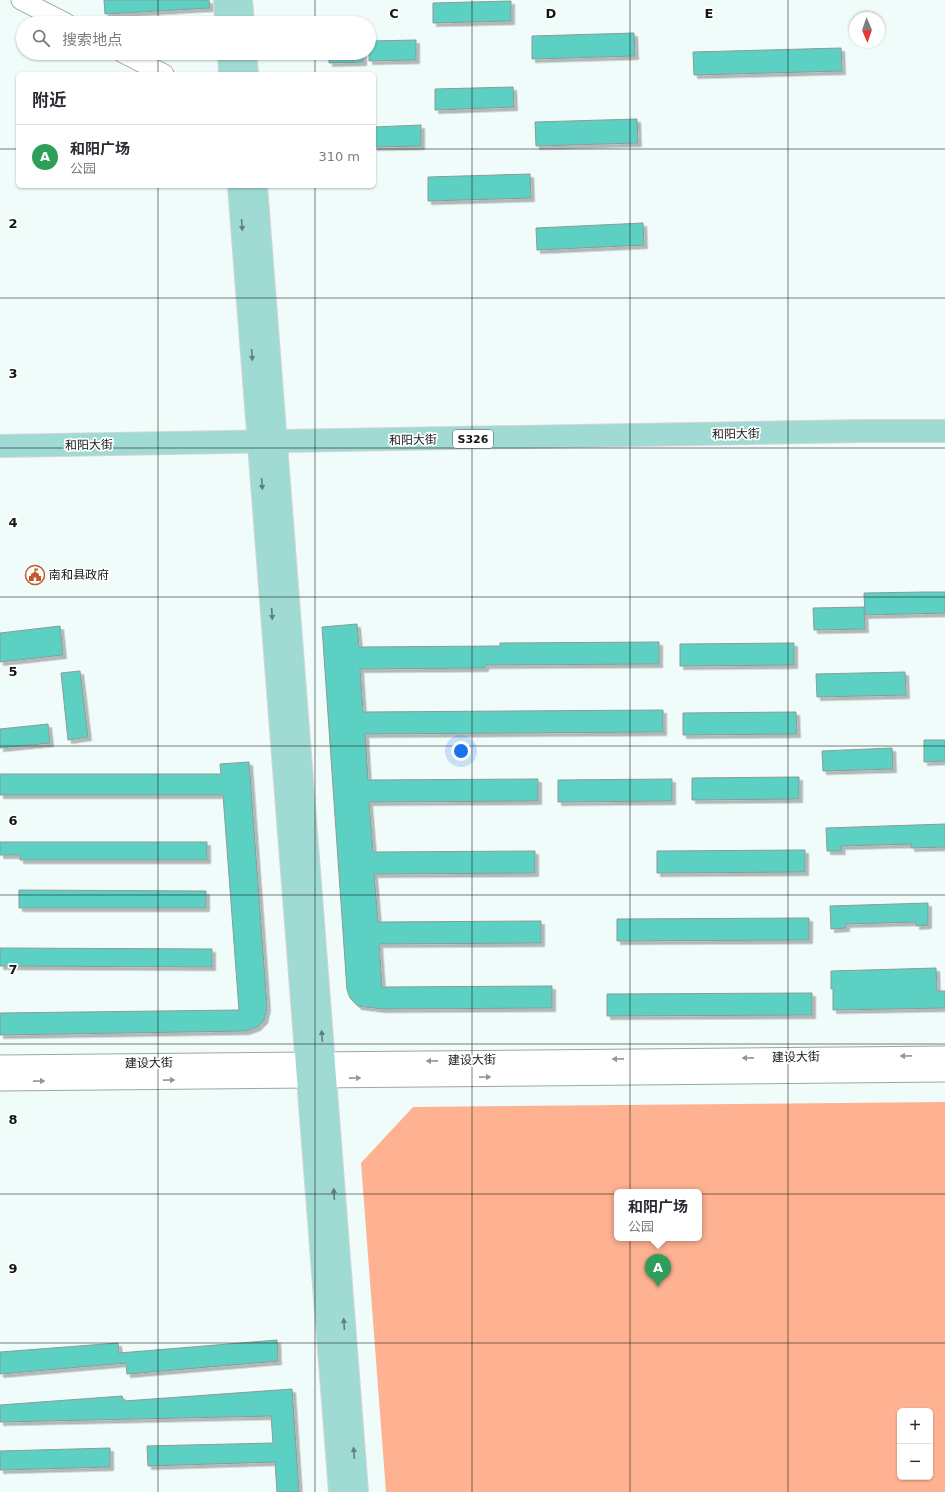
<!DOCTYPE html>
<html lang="zh">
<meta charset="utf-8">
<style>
:root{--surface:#fff;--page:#f7f7f7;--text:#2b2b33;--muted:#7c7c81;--line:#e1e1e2;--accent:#c05b29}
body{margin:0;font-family:"DejaVu Sans","Noto Sans SC",sans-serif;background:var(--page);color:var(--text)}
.controls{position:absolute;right:12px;bottom:12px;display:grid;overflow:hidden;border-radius:6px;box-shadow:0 1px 3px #0004}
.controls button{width:36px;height:36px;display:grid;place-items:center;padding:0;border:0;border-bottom:1px solid var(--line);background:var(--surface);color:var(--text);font:20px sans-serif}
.compass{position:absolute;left:849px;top:12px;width:36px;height:36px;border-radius:50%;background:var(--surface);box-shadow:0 1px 3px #0004;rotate:178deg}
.you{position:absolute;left:461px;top:751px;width:14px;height:14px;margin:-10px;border:3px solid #fff;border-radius:50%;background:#1a73e8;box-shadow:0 0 0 6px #1a73e833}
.badge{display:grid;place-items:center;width:26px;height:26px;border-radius:50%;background:var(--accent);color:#fff;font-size:13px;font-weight:700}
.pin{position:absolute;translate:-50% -33px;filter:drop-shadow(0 1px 2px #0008)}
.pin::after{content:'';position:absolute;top:21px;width:14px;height:12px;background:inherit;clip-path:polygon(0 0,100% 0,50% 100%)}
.popup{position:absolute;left:614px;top:1189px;width:88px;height:52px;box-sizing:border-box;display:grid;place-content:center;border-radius:6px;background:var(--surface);filter:drop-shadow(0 1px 3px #0005);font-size:13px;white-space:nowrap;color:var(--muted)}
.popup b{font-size:15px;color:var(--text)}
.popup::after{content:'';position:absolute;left:50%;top:100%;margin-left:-8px;border:8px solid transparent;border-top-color:var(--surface)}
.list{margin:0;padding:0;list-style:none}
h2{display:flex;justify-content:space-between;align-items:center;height:52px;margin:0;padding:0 16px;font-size:17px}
h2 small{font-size:13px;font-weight:400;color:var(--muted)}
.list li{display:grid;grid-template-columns:26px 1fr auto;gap:12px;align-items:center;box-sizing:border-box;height:64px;padding:0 16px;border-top:1px solid var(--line)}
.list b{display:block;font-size:15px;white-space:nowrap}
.list p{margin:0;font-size:13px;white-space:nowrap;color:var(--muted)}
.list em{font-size:13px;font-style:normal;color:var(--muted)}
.icon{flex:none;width:22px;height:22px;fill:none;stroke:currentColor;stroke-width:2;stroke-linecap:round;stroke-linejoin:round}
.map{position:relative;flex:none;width:945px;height:1492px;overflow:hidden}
.search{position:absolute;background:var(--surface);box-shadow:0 1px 3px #0004;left:16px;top:16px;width:360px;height:44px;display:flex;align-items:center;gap:10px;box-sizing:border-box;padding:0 14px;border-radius:22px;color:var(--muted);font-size:15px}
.panel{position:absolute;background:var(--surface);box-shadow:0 1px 3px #0004;left:16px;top:72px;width:360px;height:116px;border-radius:6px}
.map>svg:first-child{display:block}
</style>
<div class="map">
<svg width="945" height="1492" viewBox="0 0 945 1492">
<defs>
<filter id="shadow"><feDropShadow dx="3.5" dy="3.5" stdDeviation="0" flood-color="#0004"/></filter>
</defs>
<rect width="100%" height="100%" fill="#f0fcfa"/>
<!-- green -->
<path fill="#feb291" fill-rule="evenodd" d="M945 1102V1492H386L361 1163 413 1107ZM617 1192H699V1238H617ZM900 1411H930V1477H900Z"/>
<!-- building -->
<g fill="#5bd0c3" stroke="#8e9a98" filter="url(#shadow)">
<polygon points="104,0 209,0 210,8 105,14"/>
<polygon points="511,1 511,21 433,23 433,3"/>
<polygon points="634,33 635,56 532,59 532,36"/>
<polygon points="416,40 416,60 369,61 369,41"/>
<polygon points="841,48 842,71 694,75 693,52"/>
<polygon points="329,53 363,53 363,62 329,63"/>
<polygon points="513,87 514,107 435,110 435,89"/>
<polygon points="637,119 638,143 536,146 535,122"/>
<polygon points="421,125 421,146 374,147 374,127"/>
<polygon points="530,174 531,198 428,201 428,177"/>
<polygon points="643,223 644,245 537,250 536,228"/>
<polygon points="924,592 945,592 945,613 865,615 864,593"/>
<polygon points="864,607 865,629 814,630 813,608"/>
<polygon points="357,624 359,647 500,646 500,643 659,642 659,664 485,665 485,668 360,669 363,712 663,710 663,732 365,734 368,780 538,779 538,801 369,802 373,852 535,851 535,873 374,874 378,922 541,921 541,943 379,944 382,987 552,986 552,1008 382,1009 358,1006 350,998 347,990 322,627"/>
<polygon points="60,626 63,655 0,662 0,633"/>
<polygon points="794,643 794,665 680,666 680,644"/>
<polygon points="80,671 88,737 68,740 61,673"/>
<polygon points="905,672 906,695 817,697 816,674"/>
<polygon points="796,712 797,734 683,735 683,713"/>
<polygon points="48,724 50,743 0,748 0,729"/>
<polygon points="924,740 945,740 945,761 924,762"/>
<polygon points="892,748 893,769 823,771 822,751"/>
<polygon points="249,762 267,1007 264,1020 257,1027 246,1031 0,1035 0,1013 239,1010 223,795 0,795 0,774 221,774 220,764"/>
<polygon points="799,777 799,799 692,800 692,778"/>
<polygon points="672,779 672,801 558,802 558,780"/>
<polygon points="945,824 945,847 911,848 911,844 841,846 842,851 827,851 826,828"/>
<polygon points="0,842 207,842 207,860 20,860 20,855 0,855"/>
<polygon points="805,850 805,872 657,873 657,851"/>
<polygon points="19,890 206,891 206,908 19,908"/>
<polygon points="928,903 928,925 916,926 916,922 846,924 846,928 831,929 830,906"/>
<polygon points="809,918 809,940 617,941 617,919"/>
<polygon points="0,948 212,949 212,967 0,966"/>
<polygon points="936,968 937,991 945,991 945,1008 833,1010 833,989 831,989 831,971"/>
<polygon points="812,993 812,1015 607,1016 607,994"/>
<polygon points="277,1340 278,1361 127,1374 126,1363 0,1374 0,1352 118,1343 119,1353"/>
<polygon points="292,1389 299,1492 277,1492 275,1462 148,1466 147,1446 273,1443 271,1416 0,1422 0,1405 122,1396 124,1401"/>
<polygon points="110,1448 110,1467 0,1470 0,1451"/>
</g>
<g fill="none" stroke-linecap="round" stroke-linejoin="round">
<defs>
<g id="minor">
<polyline points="21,0 66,23"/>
<polyline points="123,53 164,74"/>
<polyline points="0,1065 945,1056"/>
<polyline points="0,1081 945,1072"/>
</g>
<g id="major">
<polyline points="225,0 226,23"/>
<polyline points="241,0 243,23"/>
<polyline points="229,53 230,74"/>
<polyline points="245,53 247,74"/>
<polyline points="239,186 340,1492"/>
<polyline points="256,186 357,1492"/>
<polyline points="0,446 861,431 945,431"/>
</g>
</defs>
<!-- minor casing -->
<use href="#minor" stroke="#9ba7a5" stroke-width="21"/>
<!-- major casing -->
<use href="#major" stroke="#d4d5d5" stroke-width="24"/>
<!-- minor -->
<use href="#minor" stroke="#fff" stroke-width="19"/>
<!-- major -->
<use href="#major" stroke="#9fdad3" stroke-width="22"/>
</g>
<!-- one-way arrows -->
<defs><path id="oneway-solid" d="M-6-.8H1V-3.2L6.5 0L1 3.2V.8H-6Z"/></defs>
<g fill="#5f817e">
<use href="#oneway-solid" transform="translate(242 225) rotate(86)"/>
<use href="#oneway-solid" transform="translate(252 355) rotate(86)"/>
<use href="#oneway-solid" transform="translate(262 484) rotate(86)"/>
<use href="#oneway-solid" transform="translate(272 614) rotate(86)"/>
<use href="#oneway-solid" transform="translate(322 1036) rotate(-94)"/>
<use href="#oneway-solid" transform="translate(334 1194) rotate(-94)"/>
<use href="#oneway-solid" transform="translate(344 1324) rotate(-94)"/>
<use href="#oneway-solid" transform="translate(354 1453) rotate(-94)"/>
</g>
<g fill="#949696">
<use href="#oneway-solid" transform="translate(906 1056) rotate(179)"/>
<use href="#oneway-solid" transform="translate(748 1058) rotate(179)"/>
<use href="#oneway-solid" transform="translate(618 1059) rotate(179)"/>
<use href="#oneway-solid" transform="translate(432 1061) rotate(179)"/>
<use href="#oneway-solid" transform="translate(485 1077) rotate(-1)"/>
<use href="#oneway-solid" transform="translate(355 1078) rotate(-1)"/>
<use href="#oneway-solid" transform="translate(169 1080) rotate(-1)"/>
<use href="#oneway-solid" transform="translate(39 1081) rotate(-1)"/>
</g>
<!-- grid -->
<path fill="none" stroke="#111515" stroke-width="1" stroke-opacity="0.55" d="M158 0V23M315 0V23M472 0V1492M630 0V1492M788 0V1492M158 53V74M315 53V74M0 149H18M374 149H945M158 186V1492M315 186V1492M0 298H945M0 448H945M0 597H945M0 746H945M0 895H945M0 1044H945M0 1194H945M0 1343H945"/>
<!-- icons -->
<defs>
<symbol id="civic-ring" viewBox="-11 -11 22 22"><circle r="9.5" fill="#fff" stroke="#c05b29" stroke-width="1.5"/><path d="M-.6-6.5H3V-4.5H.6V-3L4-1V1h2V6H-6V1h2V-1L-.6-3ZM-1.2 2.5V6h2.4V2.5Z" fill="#c05b29"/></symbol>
</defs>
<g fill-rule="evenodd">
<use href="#civic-ring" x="24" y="564" width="22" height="22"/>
</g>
<g text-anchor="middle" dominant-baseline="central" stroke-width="3.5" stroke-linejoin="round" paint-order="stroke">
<!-- shield labels -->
<rect fill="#fff" stroke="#585b5b" stroke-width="1" x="453" y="430" width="40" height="18" rx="3"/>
<g font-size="11" font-weight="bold" fill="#111515">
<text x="473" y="439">S326</text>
</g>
<!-- street labels -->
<g font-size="12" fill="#111515" stroke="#fff">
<text transform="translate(736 434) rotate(-1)">和阳大街</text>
<text transform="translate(413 440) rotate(-1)">和阳大街</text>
<text transform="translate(89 445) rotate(-1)">和阳大街</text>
<text transform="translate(796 1057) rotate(-1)">建设大街</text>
<text transform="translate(472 1060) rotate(-1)">建设大街</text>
<text transform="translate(149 1063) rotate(-1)">建设大街</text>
</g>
<!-- poi labels -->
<g font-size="12" fill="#111515" stroke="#fff" text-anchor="start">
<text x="49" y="575">南和县政府</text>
</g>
</g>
<g font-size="13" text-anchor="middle" font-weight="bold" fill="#111515" stroke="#fff" stroke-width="3.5" stroke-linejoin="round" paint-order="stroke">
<text x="394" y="18">C</text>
<text x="551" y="18">D</text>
<text x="709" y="18">E</text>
<text x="13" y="228">2</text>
<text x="13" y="378">3</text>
<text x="13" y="527">4</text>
<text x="13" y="676">5</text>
<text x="13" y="825">6</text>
<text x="13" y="974">7</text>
<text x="13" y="1124">8</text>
<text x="13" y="1273">9</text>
</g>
</svg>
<div class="controls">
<button>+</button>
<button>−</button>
</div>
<svg class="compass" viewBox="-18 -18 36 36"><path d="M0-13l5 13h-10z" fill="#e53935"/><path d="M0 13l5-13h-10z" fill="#7c7c81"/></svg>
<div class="you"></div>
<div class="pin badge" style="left:658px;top:1287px;background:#2e9e5b">A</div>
<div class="popup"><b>和阳广场</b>公园</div>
<div class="search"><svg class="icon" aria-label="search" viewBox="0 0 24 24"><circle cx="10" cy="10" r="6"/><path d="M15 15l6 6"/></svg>搜索地点</div>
<section class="panel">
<h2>附近<small></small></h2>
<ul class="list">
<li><span class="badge" style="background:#2e9e5b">A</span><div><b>和阳广场</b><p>公园</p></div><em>310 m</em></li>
</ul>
</section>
</div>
